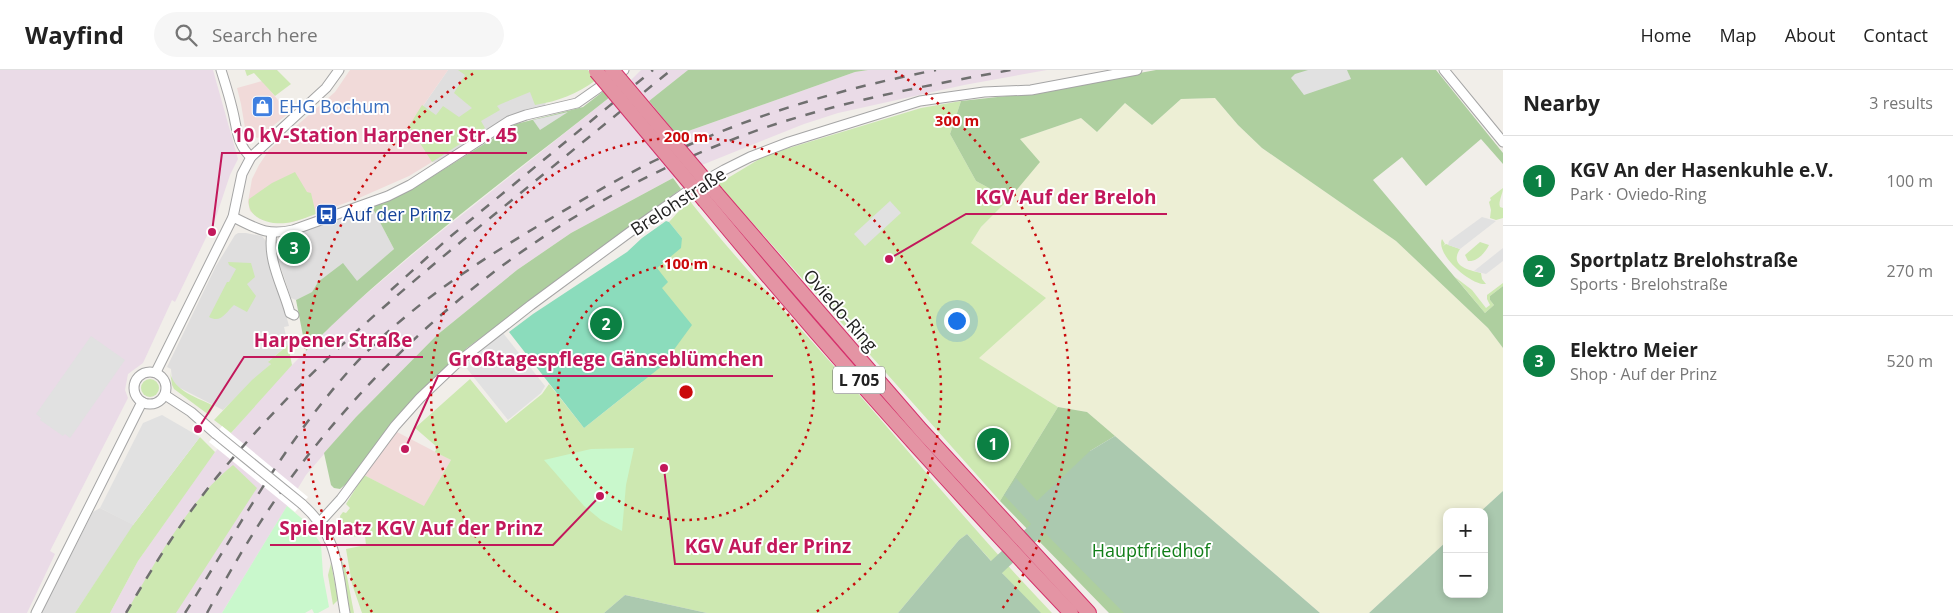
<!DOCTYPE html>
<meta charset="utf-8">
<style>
:root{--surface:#fff;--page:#f6f6f6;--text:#222;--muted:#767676;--line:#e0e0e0;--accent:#0b8043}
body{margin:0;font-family:"Open Sans",sans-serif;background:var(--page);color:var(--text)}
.controls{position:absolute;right:15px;bottom:15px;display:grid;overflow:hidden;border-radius:10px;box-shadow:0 2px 8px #0003}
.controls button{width:45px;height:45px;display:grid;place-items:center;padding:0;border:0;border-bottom:1px solid var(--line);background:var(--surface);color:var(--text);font:25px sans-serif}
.you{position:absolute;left:956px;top:250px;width:18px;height:18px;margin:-12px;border:4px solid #fff;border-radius:50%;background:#1a73e8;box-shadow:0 0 0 8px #1a73e833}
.badge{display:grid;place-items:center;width:32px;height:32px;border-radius:50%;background:var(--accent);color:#fff;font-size:16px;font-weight:700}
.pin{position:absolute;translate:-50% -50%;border:2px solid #fff;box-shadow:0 1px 5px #0006}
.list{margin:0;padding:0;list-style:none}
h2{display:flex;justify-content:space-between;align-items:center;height:65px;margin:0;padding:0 20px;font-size:21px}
h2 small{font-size:16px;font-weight:400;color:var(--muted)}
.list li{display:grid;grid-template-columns:32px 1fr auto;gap:15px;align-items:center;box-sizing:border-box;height:90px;padding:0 20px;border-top:1px solid var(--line)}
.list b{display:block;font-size:19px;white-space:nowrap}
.list p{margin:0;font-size:16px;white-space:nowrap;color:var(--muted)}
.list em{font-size:16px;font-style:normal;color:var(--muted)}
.icon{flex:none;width:28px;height:28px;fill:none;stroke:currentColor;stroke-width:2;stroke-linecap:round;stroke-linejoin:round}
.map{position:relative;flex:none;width:1503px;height:543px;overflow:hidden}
header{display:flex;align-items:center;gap:30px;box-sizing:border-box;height:70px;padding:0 25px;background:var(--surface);border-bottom:1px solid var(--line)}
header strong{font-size:24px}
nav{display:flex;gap:28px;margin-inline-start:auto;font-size:18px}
.search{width:350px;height:45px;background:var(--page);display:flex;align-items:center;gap:12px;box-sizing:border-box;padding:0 18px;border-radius:28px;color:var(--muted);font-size:19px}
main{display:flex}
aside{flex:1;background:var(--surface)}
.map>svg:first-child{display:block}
</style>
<header>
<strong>Wayfind</strong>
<div class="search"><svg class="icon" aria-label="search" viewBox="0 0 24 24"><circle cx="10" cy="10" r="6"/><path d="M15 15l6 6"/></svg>Search here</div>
<nav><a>Home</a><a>Map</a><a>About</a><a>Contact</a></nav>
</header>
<main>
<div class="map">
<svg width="1503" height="543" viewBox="0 0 1503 543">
<rect width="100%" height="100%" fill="#f1eee9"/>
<!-- residential -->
<g fill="#dfdede">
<polygon points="448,0 561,0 544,37 437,93 432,92 409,56 422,35 423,36"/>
<polygon points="372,137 394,179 357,212 318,212 312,222 296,230 291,228 274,177 275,173 283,168"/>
<polygon points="238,163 246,163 262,166 266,171 270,197 278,215 289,256 284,257 288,275 269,291 271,294 223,340 178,317 172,310 171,299 167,297 216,196 235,165"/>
<polygon points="100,438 134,455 75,543 41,543 93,442"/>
</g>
<!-- commercial -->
<g fill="#f1dad9">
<polygon points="350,0 448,0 409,56 432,92 409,106 359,128 293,152 277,153 260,149 250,141 248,132 252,109 259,95 269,80 335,22"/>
<polygon points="262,11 289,43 258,68 246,64 241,34 237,18"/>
<polygon points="397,362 451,390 424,437 364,405"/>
</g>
<!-- industrial -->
<g fill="#eadbe7">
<polygon points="0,0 213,0 238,89 230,105 216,147 175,232 172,230 143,293 128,304 125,320 128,328 50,481 55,484 27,543 0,543"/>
<polygon points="641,0 688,0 649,31 631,10"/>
<polygon points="868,0 1047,0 964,15 838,43 804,54 682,103 571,163 517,200 437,265 356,347 306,405 222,543 110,543 138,491 210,388 274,313 346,241 424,175 610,27 651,77 677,65 855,2"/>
</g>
<!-- farmland -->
<polygon fill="#edefd5" points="1215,28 1238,55 1262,78 1396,171 1488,258 1503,278 1503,421 1480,442 1447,442 1447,471 1369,543 1320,543 1087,342 1058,337 978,288 971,173 981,157 1009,129 1020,69 1081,48 1097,62 1125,33 1152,55 1181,29"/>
<!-- grass -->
<g fill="#cde8b1">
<polygon points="245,0 277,0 291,14 275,26 254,3 247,6"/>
<path d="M458 0H588L596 10C577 24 559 31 535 35L530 22 501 34 497 36 500 40 481 51 485 58 432 92 409 56 422 35 436 45 443 36 459 47 472 38 454 23 465 5Z"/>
<polygon points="961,31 950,64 976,111 1009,129 981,157 971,173 1046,228 979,288 1058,337 1000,431 718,114 766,85 921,38"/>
<path d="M295 102 307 122 311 123 316 144C307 147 296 152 286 153 270 155 246 148 249 129L272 113Z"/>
<path d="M1503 118C1503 124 1498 131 1500 137L1503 138V148L1496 150 1490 148 1491 140 1489 132 1491 130 1490 128Z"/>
<path d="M689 130C742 197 801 258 856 321 921 396 984 472 1052 543H1038L967 464 959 470 898 543H707L625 525 604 543H362L352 514 346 479 366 475 365 466 345 467 344 463 348 462 346 454 342 455 340 446 343 442 346 443 350 438 346 434 364 405 424 436 451 390 435 382 437 377 415 358 470 309 506 353 542 324 549 314 584 358 642 312 662 217 656 198 682 168 669 152Z"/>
<path d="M1442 169 1445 174 1443 176 1446 174 1460 179C1449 196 1468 200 1481 203L1482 209 1486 214C1471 216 1435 184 1442 169Z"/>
<path d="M1480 172 1489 175C1485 183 1477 192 1468 191L1465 185Z"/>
<path d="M228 192 251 193 255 207 247 214 256 226 247 242 234 235C226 242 221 254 209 247L227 212H229L236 199 229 195Z"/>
<polygon points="1455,207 1472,220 1486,238 1490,235 1487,229 1487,225 1503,213 1503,216 1490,226 1490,230 1494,235 1485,243"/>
<polygon points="288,275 292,295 231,363 214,350 252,310 271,294 268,292"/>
<path d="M170 302C173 321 199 328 214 336L209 345 174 319 172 315Z"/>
<circle cx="150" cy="318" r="9"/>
<polygon points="200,367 215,382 138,491 110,543 75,543 133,455"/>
<path d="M233 395 257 418 176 543H126C154 494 189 430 233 395Z"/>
<polygon points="342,491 345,496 354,543 350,543"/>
<polygon points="331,493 338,530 333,535 328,505"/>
</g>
<!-- forest -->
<g fill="#aecf9f">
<polygon points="688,0 868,0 855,2 677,65 649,31"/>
<polygon points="1156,0 1436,0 1503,83 1503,94 1481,69 1426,116 1402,87 1373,110 1485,243 1494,235 1490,230 1490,226 1503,216 1503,278 1488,258 1396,171 1262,78 1238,55 1215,28 1181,29 1152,55 1125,33 1097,62 1081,48 1020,69 1040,92 1009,129 976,111 950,64 961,31 1024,24"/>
<path d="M605 20 610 27C507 109 398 187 306 281L296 230 312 222 318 212 343 193 357 211 394 179 372 137 414 118 516 54 583 37Z"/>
<polygon points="673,108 681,119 467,278 415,326 347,413 340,419 334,418 331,415 324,383 356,347 437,265 517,200 571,163"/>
<polygon points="1058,337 1087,342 1115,366 1090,381 1158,543 1109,543 1000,431"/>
</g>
<!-- cemetery -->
<g fill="#abc9af">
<polygon points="1115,366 1320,543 1124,543 1045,463 1002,503 1041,543 898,543 959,470 967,464 991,491 1031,454 1004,425 1016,408 1037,431 1090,381"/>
<polygon points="1503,421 1503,543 1369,543 1447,471 1447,524 1484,524 1484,442 1480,442"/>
<polygon points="625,525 707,543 604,543"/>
</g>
<!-- park -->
<g fill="#c9f8cc">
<polygon points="634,378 626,415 622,461 601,450 584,436 544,390 591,379"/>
<polygon points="287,436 306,452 321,474 323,505 329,537 318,543 314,543 312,539 305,543 222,543"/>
</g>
<!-- pitch -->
<polygon fill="#8bdcbc" points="666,151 669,152 682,168 681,178 657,198 668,212 662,218 692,255 662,296 584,358 509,262 533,244 627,182 642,168"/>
<!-- parking -->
<g fill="#e1e1e1">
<polygon points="1308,0 1347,0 1351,9 1304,25 1291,8 1295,4"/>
<polygon points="568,42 540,60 533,50"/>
<polygon points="890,131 901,143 865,176 854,164"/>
<polygon points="1482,147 1496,151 1460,179 1448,175 1449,171"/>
<polygon points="1503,178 1503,191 1486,204 1474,201"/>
<polygon points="503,263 545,316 541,323 508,350 464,295"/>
<polygon points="91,266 125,290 70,368 65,364 63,366 40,350 41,348 36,344"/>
<polygon points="162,345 200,367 133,455 100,438 143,353"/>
</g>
<!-- pier -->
<polygon fill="#fff" points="222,356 308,427 295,442 209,372"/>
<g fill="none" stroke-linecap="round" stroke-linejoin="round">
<defs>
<g id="minor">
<path d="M221 0C225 13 229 25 232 38 237 56 236 74 251 87"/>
<polyline points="1444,0 1503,72"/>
<path d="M233 147C256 158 266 166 293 160L388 126 410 115 509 51 526 45 577 33 624 0"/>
<path d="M272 163C267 190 283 217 290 243L294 245"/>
<circle cx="150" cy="318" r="16"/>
<polyline points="156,302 233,147 242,104 251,87 326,18 339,0"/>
<polyline points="165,325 191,342 216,364"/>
<path d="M302 434C339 467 337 498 345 543"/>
<polyline points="320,452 341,429 395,356 420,328 458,292 531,235 634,159 692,118 724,100 750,87 789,72 920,31 984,22 1031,20 1137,0"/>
<polyline points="36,543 142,332"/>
</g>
<g id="highway">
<polyline points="716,123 921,360 1089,543"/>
<path d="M705 131C822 273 945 410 1071 543"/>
</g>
</defs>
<!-- minor casing -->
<use href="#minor" stroke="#a5a5a5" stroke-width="11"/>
<!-- highway casing -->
<use href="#highway" stroke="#d5306b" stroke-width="16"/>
<!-- minor -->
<use href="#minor" stroke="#fff" stroke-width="9"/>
<!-- highway -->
<use href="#highway" stroke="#e494a4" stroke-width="14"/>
<!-- rail -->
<g stroke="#6f6f6f" stroke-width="2.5" stroke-dasharray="10 10" stroke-linecap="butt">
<polyline points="391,220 451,166 653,0"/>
<path d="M126 543C157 489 191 436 232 389 308 300 394 226 484 153 546 102 609 51 671 0"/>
<path d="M185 543C236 462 283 375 347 303 401 242 468 198 538 156 577 133 615 110 656 90 745 47 839 19 936 0"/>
<path d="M207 543C234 493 264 443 299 397 419 240 576 123 764 58 844 31 928 15 1011 0"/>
</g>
<defs>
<polyline id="minor-bridge" points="216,364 302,434"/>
<g id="highway-bridge">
<polyline points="612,0 716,123"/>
<polyline points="596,1 705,131"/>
</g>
</defs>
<!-- minor-bridge casing -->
<use href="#minor-bridge" stroke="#a5a5a5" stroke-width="11" stroke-linecap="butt"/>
<!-- highway-bridge casing -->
<use href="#highway-bridge" stroke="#d5306b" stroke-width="16" stroke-linecap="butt"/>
<!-- minor-bridge -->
<use href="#minor-bridge" stroke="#fff" stroke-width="9"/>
<!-- highway-bridge -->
<use href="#highway-bridge" stroke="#e494a4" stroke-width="14"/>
</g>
<!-- distance rings -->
<g fill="none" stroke="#ca090b" stroke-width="2.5" stroke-dasharray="2.5 5">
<circle cx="686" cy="322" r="128"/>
<path d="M558 543A255 255 0 1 1 814 543"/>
<path d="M372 542A383 383 0 0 1 477 1M895 1A383 383 0 0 1 1000 542"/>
</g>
<!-- icons -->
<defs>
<symbol id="shop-square" viewBox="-11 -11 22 22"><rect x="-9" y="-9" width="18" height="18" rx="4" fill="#3f7fe0" stroke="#fff"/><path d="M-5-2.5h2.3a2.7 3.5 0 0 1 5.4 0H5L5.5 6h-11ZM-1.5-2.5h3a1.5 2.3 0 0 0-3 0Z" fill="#fff"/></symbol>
<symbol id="bus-square" viewBox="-11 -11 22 22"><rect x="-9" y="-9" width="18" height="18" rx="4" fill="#1a4fb4" stroke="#fff"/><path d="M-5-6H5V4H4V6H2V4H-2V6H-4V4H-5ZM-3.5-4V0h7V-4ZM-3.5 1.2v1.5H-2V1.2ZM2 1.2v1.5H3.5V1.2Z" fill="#fff"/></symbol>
</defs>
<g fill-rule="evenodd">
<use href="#shop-square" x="250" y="24" width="25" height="25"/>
<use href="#bus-square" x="314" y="132" width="25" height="25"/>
</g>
<g text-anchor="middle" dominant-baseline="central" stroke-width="4" stroke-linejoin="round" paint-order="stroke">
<!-- shield labels -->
<rect fill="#fff" stroke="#646464" stroke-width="1" x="833" y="296.5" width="52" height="27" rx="4"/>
<g font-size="16" font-weight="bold" fill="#212121">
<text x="859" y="310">L 705</text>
</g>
<!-- shop labels -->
<g font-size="18" fill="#366cbe" stroke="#fff" text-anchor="start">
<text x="279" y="36">EHG Bochum</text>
</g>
<!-- street labels -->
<g font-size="18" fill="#212121" stroke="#fff">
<text transform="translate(678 131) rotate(-33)">Brelohstraße</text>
<text transform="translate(841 240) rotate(49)">Oviedo-Ring</text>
</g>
<!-- transit labels -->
<g font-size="18" fill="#164399" stroke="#fff" text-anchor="start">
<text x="343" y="144">Auf der Prinz</text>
</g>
<!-- park labels -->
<g font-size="18" fill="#117e18" stroke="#fff">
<text x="1151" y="480">Hauptfriedhof</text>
</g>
</g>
<circle cx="686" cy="322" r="8" fill="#ca090b" stroke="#fff" stroke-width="2.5"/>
<g font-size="15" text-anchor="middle" font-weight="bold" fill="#ca090b" stroke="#fff" stroke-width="4" stroke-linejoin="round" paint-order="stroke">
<text x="957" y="56">300 m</text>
<text x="686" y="72">200 m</text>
<text x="686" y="199">100 m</text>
</g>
<!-- callouts -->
<path fill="none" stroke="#c2185b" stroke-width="2" d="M212 162L222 83H527M889 189L966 144H1167M198 359L244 287H423M405 379L438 306H773M600 426L553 475H270M664 398L675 494H861"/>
<g fill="#c2185b" stroke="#fff" stroke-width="2">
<circle cx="212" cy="162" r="5"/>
<circle cx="889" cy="189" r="5"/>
<circle cx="198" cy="359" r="5"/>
<circle cx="405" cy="379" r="5"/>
<circle cx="600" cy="426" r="5"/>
<circle cx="664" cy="398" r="5"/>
</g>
<g font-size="19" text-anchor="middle" font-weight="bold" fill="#c2185b" stroke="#fff" stroke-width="4" stroke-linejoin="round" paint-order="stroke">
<text x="375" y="72">10 kV-Station Harpener Str. 45</text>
<text x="1066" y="134">KGV Auf der Breloh</text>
<text x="333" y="277">Harpener Straße</text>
<text x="606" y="296">Großtagespflege Gänseblümchen</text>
<text x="411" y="465">Spielplatz KGV Auf der Prinz</text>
<text x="768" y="483">KGV Auf der Prinz</text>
</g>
</svg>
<div class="controls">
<button>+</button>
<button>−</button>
</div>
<div class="you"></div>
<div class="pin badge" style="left:993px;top:374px">1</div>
<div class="pin badge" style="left:606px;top:254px">2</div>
<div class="pin badge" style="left:294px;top:178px">3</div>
</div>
<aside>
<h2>Nearby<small>3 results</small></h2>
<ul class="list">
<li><span class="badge">1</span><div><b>KGV An der Hasenkuhle e.V.</b><p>Park · Oviedo-Ring</p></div><em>100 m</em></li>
<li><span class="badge">2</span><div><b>Sportplatz Brelohstraße</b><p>Sports · Brelohstraße</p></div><em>270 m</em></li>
<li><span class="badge">3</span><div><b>Elektro Meier</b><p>Shop · Auf der Prinz</p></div><em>520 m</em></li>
</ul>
</aside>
</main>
